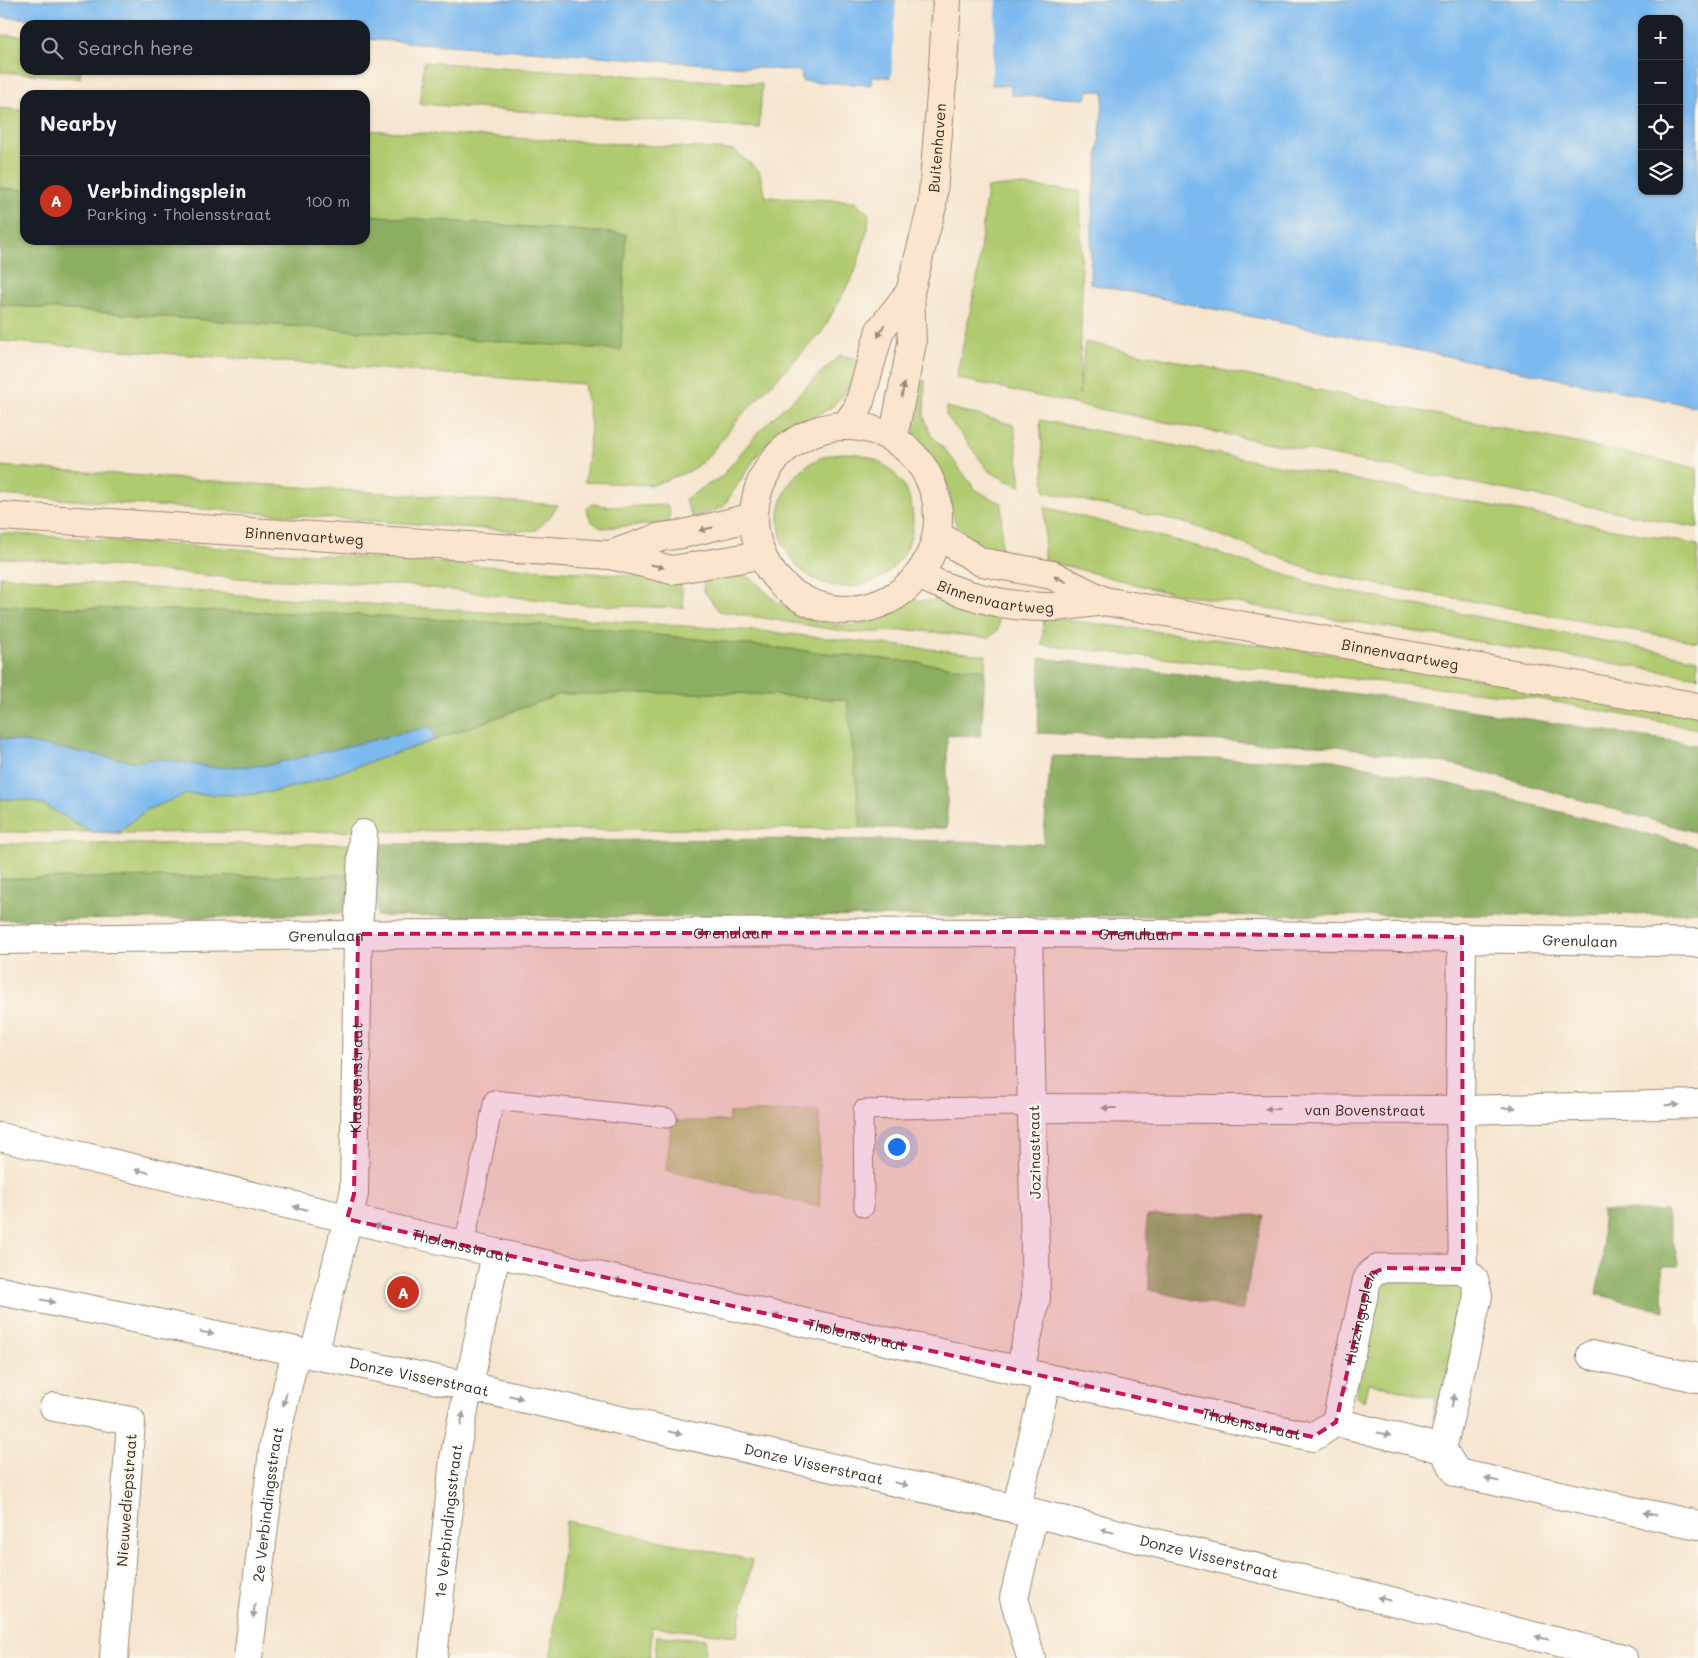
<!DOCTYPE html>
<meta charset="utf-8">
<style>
:root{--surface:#171b24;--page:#20242c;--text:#f1f3f6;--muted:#9ea1a6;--line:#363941;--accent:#c8321e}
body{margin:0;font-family:Mali,sans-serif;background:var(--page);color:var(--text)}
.controls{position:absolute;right:15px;top:15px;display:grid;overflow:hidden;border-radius:10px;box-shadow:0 1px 4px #0004}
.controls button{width:45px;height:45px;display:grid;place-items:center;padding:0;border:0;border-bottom:1px solid var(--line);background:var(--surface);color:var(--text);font:25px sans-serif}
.you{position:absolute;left:896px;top:1146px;width:18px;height:18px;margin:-12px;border:4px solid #fff;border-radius:50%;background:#1a73e8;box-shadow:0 0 0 8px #1a73e833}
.badge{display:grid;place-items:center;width:32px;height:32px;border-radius:50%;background:var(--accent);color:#fff;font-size:16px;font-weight:700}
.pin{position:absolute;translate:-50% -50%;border:2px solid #fff;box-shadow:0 1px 5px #0006}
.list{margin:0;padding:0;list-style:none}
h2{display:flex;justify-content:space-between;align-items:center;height:65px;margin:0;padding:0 20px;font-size:21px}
h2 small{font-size:16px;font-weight:400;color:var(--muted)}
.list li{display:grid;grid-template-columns:32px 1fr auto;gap:15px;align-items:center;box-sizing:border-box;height:90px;padding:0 20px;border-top:1px solid var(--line)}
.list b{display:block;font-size:19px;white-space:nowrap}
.list p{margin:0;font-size:16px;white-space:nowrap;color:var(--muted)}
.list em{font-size:16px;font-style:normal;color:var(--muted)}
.icon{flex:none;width:28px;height:28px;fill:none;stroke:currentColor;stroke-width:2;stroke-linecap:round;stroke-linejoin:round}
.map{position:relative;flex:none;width:1698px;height:1658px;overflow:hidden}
.search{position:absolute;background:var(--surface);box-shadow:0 1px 4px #0004;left:20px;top:20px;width:350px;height:55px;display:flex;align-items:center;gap:12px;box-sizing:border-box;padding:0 18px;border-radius:15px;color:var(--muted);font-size:19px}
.panel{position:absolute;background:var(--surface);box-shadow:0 1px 4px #0004;left:20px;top:90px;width:350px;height:155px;border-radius:15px}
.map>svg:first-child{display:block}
</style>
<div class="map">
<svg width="1698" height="1658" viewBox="0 0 1698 1658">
<rect width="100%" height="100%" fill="#fbf7ec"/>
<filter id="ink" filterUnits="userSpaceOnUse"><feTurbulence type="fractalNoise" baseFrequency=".02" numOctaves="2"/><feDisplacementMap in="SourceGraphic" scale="10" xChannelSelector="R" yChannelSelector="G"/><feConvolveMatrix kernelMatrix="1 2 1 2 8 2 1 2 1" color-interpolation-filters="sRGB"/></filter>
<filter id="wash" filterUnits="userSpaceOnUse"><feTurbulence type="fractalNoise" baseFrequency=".0096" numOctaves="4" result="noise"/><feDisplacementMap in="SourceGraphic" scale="20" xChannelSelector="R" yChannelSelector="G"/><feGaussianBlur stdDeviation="1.12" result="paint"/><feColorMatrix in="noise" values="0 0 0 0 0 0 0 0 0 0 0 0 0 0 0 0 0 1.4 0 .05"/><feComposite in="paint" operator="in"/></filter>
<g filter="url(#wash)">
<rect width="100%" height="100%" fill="#f6e5cf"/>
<!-- green -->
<g fill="#b0ca6f" stroke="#767a46">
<polygon points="0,35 25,36 25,70 81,70 80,78 0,72"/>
<polygon points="424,62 762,84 759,128 420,104"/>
<polygon points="0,108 25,110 25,190 0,188"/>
<polygon points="365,130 734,150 759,171 766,197 856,201 869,214 868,228 855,272 822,332 741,416 706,459 690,471 653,485 585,482 591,426 584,384 0,341 0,305 621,350 625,234 365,215"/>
<polygon points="1013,185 1080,191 1082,292 1079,395 1085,342 1697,468 1698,528 1079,405 956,378 977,279 987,188"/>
<polygon points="840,355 860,360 850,387 833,406 811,419 783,429 762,448 723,507 693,519 685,499 722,476 759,431"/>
<polygon points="913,377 925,381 924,417 931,435 948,453 975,489 992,499 1002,503 1001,557 980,550 957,527 952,513 949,488 934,460 918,442 910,422 908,401"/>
<polygon points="947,407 1014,425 1021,486 1005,480 989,471 946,415"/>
<polygon points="1040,420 1698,545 1698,642 1376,584 1318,572 1189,524 1045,492"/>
<circle cx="846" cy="520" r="67"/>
<polygon points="0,466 558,505 548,519 536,530 517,531 0,495"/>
<polygon points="593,504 612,507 667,505 670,511 668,523 601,528 591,521 586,508"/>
<polygon points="1045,507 1197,546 1323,587 1698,659 1698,677 1161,591 1044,560"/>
<polygon points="0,533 680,579 684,608 588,605 405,585 233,578 68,562 0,558"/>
<polygon points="724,573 751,578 776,601 799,616 834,625 858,625 882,617 899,606 912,600 938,601 999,611 998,630 989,638 913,630 855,633 719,611 704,591 703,574"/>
<polygon points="0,576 255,596 770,632 986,655 985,670 592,628 339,614 0,606"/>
<polygon points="1044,617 1346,656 1698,716 1698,729 1539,699 1042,645"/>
<polygon points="736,693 848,700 861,828 117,833 146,810 187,794 243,795 277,791 311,782 432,741 561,694"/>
<polygon points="0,799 28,800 44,805 92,832 0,832"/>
<polygon points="0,844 357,844 357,875 0,879"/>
<polygon points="819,1110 820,1207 666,1170 672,1121 729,1121 729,1113"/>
<polygon points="1452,1281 1465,1288 1469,1300 1440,1415 1432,1418 1436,1398 1368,1383 1364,1402 1356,1396 1375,1286 1385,1282"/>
<polygon points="566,1521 752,1560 737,1636 652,1627 650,1658 551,1658"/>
<polygon points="657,1636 706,1639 705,1658 655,1658"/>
</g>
<!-- forest -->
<g fill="#8cae62" stroke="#646c40">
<polygon points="0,188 25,190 25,240 365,240 365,215 626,234 621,350 0,305"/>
<polygon points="0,606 339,614 592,628 985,670 981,736 947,735 947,828 861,828 847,700 736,693 561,694 432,741 434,736 428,727 269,765 215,768 159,759 136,762 0,738"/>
<polygon points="1040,658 1384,697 1698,745 1698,833 1457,765 1337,746 1038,733"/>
<path d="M1051 756 1270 760 1324 758 1450 784 1698 847V911L1667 914 1545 915 549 917 529 914 490 917 377 916 376 844C598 841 821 835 1043 844Z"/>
<polygon points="357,875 342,913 163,919 0,920 0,879"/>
<polygon points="1602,1211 1666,1211 1679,1266 1662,1266 1664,1311 1596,1294 1603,1257"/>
<polygon points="1263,1215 1242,1311 1149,1290 1146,1216"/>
</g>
<!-- water -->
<g fill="#7cb9ef" stroke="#5c7286" fill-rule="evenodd">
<path d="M0 0H1698V407L1090 284 1092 218 1104 92 1088 90 1086 99 1011 95V86L872 76 871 85 802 81 801 71 365 39V25H134L0 17ZM1642 19H1679V191H1642Z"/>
<polygon points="428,727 431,728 435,736 432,741 311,782 277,791 243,795 187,794 146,810 117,833 92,832 44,805 28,800 0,799 0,738 136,762 159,759 215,768 269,765"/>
</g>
<!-- pier -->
<polygon fill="#f6e5cf" points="896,0 997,0 991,85 891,79"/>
</g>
<g filter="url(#ink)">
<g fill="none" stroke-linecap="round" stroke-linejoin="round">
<defs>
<g id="service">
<polyline points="864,1207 863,1110 1012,1106 1033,1108"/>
<polyline points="464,1246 494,1100 667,1118"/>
</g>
<polyline id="pedestrian" points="358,934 363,834"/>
<g id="minor">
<polyline points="1462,937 1460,1110 1463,1269"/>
<path id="s1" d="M0 940C566 930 1132 929 1698 943"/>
<path id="s2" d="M1033 1108 1460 1110 1698 1104"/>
<path id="s3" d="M0 1137 496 1253 1020 1371 1047 1378 1313 1437 1336 1422 1442 1449 1457 1473 1698 1525"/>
<path id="s4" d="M0 1291 468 1386 1034 1513 1623 1658"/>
<path id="s5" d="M314 1355 354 1194 358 934"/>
<polyline points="1591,1355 1698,1378"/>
<polyline points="1020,1371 1036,1298 1028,932"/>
<polyline points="54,1407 131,1421 114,1658"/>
<path id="s6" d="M1336 1422 1367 1280C1371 1272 1375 1269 1384 1268L1463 1269 1474 1279 1478 1296 1442 1449"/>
<polyline points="1016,1510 1047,1378"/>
<path id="s7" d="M248 1658 274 1444 296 1351"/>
<path id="s8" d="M433 1658 454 1459 496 1253"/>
<polyline points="1031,1658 1014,1598 1034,1513"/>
</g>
<g id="secondary">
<polyline points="846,425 858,408 880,330 910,292"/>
<circle cx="846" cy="518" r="92"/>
<path id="s9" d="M893 438 912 343 910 292 932 206 942 82 947 0"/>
<path id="s10" d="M0 516 610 555 672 570 761 555"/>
<path id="s11" d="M938 535 981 562 1052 575 1104 601 1698 707"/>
<polyline points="610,555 661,537 683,534 753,517"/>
<path id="s12" d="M919 576C961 594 1003 608 1050 607 1067 607 1086 603 1104 601"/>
</g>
</defs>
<!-- service casing -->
<use href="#service" stroke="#988876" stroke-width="21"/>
<!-- pedestrian casing -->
<use href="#pedestrian" stroke="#988876" stroke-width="30"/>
<!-- minor casing -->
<use href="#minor" stroke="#988876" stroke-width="30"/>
<!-- secondary casing -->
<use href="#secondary" stroke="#988876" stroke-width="30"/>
<!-- service -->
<use href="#service" stroke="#fff" stroke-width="19"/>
<!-- pedestrian -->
<use href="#pedestrian" stroke="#fff" stroke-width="28"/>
<!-- minor -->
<use href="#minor" stroke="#fff" stroke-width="28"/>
<!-- secondary -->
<use href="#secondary" stroke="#fce5cf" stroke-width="28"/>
</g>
<!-- one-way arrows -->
<defs><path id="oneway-solid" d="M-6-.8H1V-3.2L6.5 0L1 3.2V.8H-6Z" transform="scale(1.25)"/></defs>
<g fill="#9c8876">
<use href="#oneway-solid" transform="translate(881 331) rotate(117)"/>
<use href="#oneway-solid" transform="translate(903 390) rotate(-79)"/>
<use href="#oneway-solid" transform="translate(706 529) rotate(166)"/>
<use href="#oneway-solid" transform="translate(657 566) rotate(14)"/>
<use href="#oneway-solid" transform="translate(1060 579) rotate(-154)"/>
</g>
<g fill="#a79f9a">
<use href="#oneway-solid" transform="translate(1672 1105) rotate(-1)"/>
<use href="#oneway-solid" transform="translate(1109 1108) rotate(-180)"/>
<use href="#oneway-solid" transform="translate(1509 1108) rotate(-1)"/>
<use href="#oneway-solid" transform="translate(1272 1109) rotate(-180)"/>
<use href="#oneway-solid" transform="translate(142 1171) rotate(-167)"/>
<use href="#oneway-solid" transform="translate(300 1208) rotate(-167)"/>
<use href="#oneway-solid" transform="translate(380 1227) rotate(-167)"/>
<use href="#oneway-solid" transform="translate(1414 1268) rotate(-179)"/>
<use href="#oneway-solid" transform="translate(621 1281) rotate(-167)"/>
<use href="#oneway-solid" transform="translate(48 1301) rotate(12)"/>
<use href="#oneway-solid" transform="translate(780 1317) rotate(-167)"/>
<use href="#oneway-solid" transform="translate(207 1333) rotate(12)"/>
<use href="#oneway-solid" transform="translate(973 1360) rotate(-167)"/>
<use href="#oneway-solid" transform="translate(1085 1387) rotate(12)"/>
<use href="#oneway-solid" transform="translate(1344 1387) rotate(102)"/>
<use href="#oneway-solid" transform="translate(516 1397) rotate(13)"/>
<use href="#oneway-solid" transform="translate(285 1399) rotate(104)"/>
<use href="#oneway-solid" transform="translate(1453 1401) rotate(-77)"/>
<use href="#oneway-solid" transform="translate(462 1419) rotate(-79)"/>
<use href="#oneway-solid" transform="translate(675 1433) rotate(13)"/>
<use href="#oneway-solid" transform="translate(1384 1434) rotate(14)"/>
<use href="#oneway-solid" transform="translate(1492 1480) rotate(-168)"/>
<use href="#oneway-solid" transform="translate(901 1484) rotate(13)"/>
<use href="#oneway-solid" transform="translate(1650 1514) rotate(-168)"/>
<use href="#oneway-solid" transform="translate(1107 1531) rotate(-166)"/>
<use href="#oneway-solid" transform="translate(1384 1599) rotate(-166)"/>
<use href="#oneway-solid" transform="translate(254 1611) rotate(97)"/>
<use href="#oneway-solid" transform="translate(1542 1638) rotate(-166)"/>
</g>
</g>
<!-- marked area -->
<path fill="#c2185b" fill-opacity="0.2" stroke="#c2185b" stroke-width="4" stroke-dasharray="10 6" stroke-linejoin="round" d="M1028 932 1462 937 1463 1269 1384 1268 1369 1275 1336 1422 1313 1437 347 1219 354 1194 358 934Z"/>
<g text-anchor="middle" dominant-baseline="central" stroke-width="4.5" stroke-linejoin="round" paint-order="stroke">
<!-- street labels -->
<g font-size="15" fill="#3b2a1e" stroke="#fbf7ec">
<text stroke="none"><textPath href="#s9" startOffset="295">Buitenhaven</textPath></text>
<text stroke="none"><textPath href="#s10" startOffset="305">Binnenvaartweg</textPath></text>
<text stroke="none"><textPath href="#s12" startOffset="80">Binnenvaartweg</textPath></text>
<text stroke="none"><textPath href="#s11" startOffset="482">Binnenvaartweg</textPath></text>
<text stroke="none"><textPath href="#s1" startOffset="731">Grenulaan</textPath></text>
<text stroke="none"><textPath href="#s1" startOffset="1136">Grenulaan</textPath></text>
<text stroke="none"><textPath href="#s1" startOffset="326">Grenulaan</textPath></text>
<text stroke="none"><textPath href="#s1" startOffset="1580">Grenulaan</textPath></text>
<text stroke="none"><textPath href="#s5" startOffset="282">Klaassenstraat</textPath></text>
<text stroke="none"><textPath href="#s2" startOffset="332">van Bovenstraat</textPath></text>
<text transform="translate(1034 1152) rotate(-91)">Jozinastraat</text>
<text stroke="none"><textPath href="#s3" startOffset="474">Tholensstraat</textPath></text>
<text stroke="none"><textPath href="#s6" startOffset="109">Huizingaplein</textPath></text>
<text stroke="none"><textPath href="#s3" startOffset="879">Tholensstraat</textPath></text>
<text stroke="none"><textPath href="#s4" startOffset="428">Donze Visserstraat</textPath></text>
<text stroke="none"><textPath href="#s3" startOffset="1284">Tholensstraat</textPath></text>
<text stroke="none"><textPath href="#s4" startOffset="832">Donze Visserstraat</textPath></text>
<text transform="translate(126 1500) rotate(-86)">Nieuwediepstraat</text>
<text stroke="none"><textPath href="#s7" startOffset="155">2e Verbindingsstraat</textPath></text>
<text stroke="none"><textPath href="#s8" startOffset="138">1e Verbindingsstraat</textPath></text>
<text stroke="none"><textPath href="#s4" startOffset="1238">Donze Visserstraat</textPath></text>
</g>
</g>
</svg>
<div class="controls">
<button>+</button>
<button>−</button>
<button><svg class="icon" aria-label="locate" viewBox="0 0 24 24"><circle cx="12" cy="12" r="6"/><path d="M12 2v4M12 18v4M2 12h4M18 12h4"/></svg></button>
<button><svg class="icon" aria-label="layers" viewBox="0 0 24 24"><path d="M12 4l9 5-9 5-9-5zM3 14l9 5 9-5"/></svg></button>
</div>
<div class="you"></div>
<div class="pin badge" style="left:403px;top:1292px">A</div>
<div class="search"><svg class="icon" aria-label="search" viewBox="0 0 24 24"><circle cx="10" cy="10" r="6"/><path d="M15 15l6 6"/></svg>Search here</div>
<section class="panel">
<h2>Nearby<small></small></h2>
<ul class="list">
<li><span class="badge">A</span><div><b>Verbindingsplein</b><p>Parking · Tholensstraat</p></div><em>100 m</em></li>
</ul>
</section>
</div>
